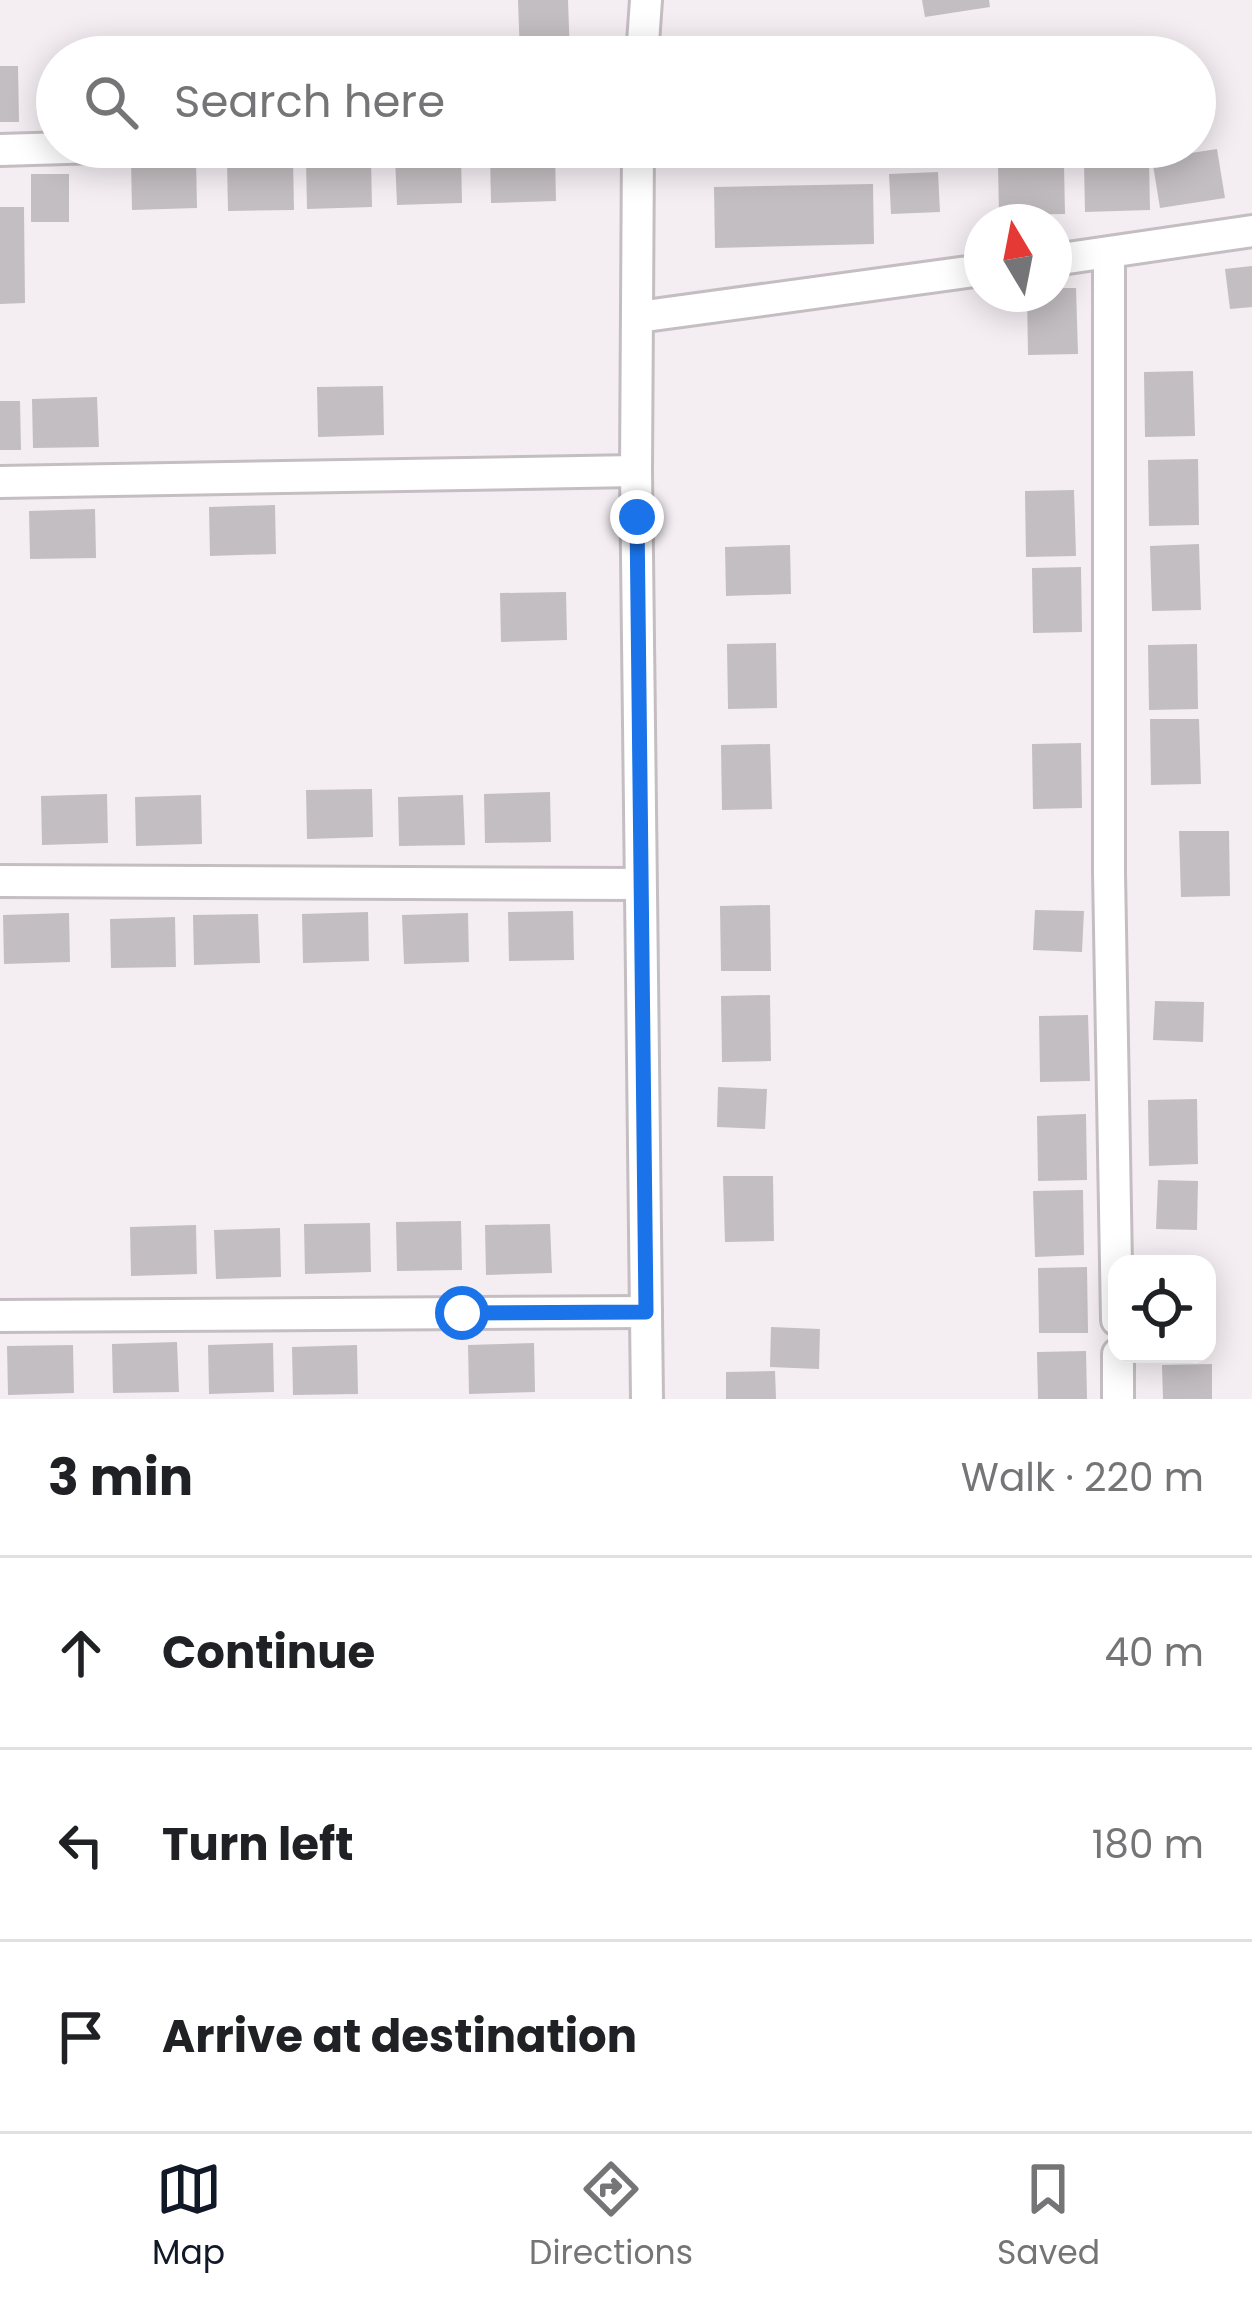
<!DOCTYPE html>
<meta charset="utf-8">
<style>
:root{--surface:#fff;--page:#f6f6f6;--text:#202124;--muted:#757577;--line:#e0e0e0;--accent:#111827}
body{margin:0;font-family:Poppins,sans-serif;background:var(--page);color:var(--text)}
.controls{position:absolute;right:36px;bottom:36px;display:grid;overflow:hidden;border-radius:24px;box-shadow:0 6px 30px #0003}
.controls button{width:108px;height:108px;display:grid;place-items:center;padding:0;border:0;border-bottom:3px solid var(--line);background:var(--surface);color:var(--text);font:60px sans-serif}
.compass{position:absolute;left:964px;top:204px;width:108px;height:108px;border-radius:50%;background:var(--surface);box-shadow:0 6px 30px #0003;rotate:350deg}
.stop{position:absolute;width:36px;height:36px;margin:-27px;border:9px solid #1a73e8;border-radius:50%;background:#fff}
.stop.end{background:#1a73e8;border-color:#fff;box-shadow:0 3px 12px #0008}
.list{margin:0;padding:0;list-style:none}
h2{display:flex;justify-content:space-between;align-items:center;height:156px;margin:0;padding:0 48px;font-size:51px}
h2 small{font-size:39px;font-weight:400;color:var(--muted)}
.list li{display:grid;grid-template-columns:78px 1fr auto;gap:36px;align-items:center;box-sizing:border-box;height:192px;padding:0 48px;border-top:3px solid var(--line)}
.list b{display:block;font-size:45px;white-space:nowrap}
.list em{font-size:39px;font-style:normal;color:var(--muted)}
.icon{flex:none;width:66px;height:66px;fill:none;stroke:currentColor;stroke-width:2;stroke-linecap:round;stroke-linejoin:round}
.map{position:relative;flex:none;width:1252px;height:1399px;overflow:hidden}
.search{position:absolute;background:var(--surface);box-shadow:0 6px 30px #0003;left:36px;right:36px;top:36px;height:132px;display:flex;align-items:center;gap:30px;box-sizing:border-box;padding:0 42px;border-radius:66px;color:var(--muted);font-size:45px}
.sheet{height:732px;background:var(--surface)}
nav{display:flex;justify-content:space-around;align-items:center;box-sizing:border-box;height:168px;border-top:3px solid var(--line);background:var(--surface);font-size:33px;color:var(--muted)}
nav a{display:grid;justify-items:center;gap:6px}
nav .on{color:var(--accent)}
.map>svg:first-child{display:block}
</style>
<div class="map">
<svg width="1252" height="1399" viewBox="0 0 1252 1399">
<rect width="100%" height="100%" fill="#f4eef2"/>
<!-- building -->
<g fill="#c3bec1">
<polygon points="518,0 568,0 570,57 520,57"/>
<polygon points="922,0 989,0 990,7 925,17"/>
<polygon points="0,66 18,66 19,122 0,122"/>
<polygon points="1217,149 1225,198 1160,208 1152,159"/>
<polygon points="555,152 556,201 491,203 490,154"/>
<polygon points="461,155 462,203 397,205 395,156"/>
<polygon points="371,158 372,207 307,209 306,160"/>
<polygon points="196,159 197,208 132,210 131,161"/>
<polygon points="293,160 294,210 228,211 227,162"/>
<polygon points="1149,161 1150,210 1085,212 1084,163"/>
<polygon points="1064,165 1065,214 999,215 998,166"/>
<polygon points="938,172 940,212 891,214 889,174"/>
<rect x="31" y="174" width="38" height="48"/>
<polygon points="873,184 874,244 715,248 714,187"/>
<polygon points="0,207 24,207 25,303 0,304"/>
<polygon points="1252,266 1252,307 1230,309 1225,269"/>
<polygon points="1054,288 1076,288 1078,354 1028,355 1027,294 1054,294"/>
<polygon points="1193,371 1195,436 1145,437 1144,372"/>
<polygon points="383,386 384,435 318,437 317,387"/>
<polygon points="97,397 99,447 33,448 32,399"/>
<polygon points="0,401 20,401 21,450 0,450"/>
<polygon points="1198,459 1199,525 1149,526 1148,460"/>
<polygon points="1074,490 1076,556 1026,557 1025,491"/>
<polygon points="275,505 276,554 210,556 209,507"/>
<polygon points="95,509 96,558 30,559 29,511"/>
<polygon points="1199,544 1201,610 1152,611 1150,546"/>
<polygon points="790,545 791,594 726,596 725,547"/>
<polygon points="1081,567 1082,632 1033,633 1032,568"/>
<polygon points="566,592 567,640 501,642 500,593"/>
<polygon points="776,643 777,708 728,709 727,644"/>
<polygon points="1197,644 1198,709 1149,710 1148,645"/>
<polygon points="1150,719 1199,719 1201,784 1151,785"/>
<polygon points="1081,743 1082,808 1033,809 1032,744"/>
<polygon points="770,744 772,809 722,810 721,745"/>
<polygon points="372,789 373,837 307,839 306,790"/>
<polygon points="550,792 551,842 485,843 484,794"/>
<polygon points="107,794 108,843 42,845 41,796"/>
<polygon points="201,795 202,844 136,846 135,797"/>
<polygon points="463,795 465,845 399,846 398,797"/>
<polygon points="1179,831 1229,831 1230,896 1181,897"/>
<polygon points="770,905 771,971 721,971 720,906"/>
<polygon points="1035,910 1084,911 1082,952 1033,950"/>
<polygon points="573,911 574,960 509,961 508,912"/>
<polygon points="368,912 369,961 303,963 302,914"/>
<polygon points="69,913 70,962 4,964 3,915"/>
<polygon points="468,913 469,962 404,964 402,915"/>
<polygon points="258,914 260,963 194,965 193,915"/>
<polygon points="175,917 176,967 111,968 110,919"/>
<polygon points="770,995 771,1061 722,1062 721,996"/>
<polygon points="1155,1001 1204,1002 1203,1042 1153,1040"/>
<polygon points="1088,1015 1090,1081 1040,1082 1039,1016"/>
<polygon points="718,1087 767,1089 765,1129 717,1127"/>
<polygon points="1197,1099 1198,1164 1149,1166 1148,1100"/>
<polygon points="1086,1114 1087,1180 1038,1181 1037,1116"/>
<polygon points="723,1176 773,1176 774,1241 725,1242"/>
<polygon points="1158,1180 1198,1181 1197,1230 1156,1229"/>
<polygon points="1083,1190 1084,1255 1035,1257 1033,1191"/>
<polygon points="461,1221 462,1270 397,1271 396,1222"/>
<polygon points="370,1223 371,1272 305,1274 304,1224"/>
<polygon points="550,1224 552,1273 486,1275 485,1225"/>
<polygon points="196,1225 197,1274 131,1276 130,1227"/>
<polygon points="280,1228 281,1277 216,1279 214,1230"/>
<polygon points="1087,1267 1088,1333 1039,1333 1038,1268"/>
<polygon points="771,1327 820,1329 819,1369 770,1367"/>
<polygon points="177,1342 179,1392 113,1393 112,1344"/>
<polygon points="273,1343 274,1392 209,1394 208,1345"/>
<polygon points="534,1343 535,1392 469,1394 468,1345"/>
<polygon points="73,1345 74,1393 8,1395 7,1346"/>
<polygon points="357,1345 358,1394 293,1395 292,1347"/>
<polygon points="1086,1351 1087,1399 1038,1399 1037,1352"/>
<polygon points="1212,1364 1212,1399 1163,1399 1162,1365"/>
<polygon points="775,1371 776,1399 726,1399 726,1372"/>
</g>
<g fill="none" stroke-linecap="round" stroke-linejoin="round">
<defs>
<g id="minor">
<polyline points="642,57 646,0"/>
<polyline points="638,147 636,471 647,1399"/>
<polyline points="0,150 99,147"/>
<polyline points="1109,253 1109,873 1117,1320"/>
<polyline points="1054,260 1252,231"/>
<polyline points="638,317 982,270"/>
<polyline points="0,482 636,471"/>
<polyline points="0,881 640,884"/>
<polyline points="0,1316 646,1312"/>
<polyline points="1118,1354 1118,1399"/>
</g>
</defs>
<!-- minor casing -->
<use href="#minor" stroke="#c4bec2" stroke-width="36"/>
<!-- minor -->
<use href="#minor" stroke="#fff" stroke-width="30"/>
</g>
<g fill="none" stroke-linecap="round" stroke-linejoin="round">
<!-- route -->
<polyline stroke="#1a73e8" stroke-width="15" points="462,1313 646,1312 637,517"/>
</g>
</svg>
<div class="controls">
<button><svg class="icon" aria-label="locate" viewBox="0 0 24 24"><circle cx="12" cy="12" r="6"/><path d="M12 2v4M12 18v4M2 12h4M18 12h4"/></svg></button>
</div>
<svg class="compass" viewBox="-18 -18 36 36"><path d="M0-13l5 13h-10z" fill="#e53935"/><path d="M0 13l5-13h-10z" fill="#757577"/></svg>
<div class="stop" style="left:462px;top:1313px"></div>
<div class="stop end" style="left:637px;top:517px"></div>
<div class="search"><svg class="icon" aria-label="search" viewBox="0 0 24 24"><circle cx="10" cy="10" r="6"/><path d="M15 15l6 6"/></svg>Search here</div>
</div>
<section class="sheet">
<h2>3 min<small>Walk · 220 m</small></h2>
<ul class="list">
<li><svg class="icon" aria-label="ahead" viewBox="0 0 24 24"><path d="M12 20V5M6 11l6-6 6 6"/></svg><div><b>Continue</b></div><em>40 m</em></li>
<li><svg class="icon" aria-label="left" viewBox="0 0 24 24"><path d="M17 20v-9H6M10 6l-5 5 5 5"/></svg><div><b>Turn left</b></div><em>180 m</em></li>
<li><svg class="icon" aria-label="arrive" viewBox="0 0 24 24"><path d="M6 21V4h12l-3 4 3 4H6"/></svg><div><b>Arrive at destination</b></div></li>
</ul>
</section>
<nav>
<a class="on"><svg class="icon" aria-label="map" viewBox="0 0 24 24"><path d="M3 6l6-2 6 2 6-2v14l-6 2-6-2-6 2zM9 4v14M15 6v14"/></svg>Map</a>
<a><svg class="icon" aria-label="directions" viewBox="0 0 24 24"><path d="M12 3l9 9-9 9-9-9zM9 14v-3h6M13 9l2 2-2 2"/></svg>Directions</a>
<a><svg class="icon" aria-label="saved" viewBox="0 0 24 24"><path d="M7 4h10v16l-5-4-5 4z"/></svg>Saved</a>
</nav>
